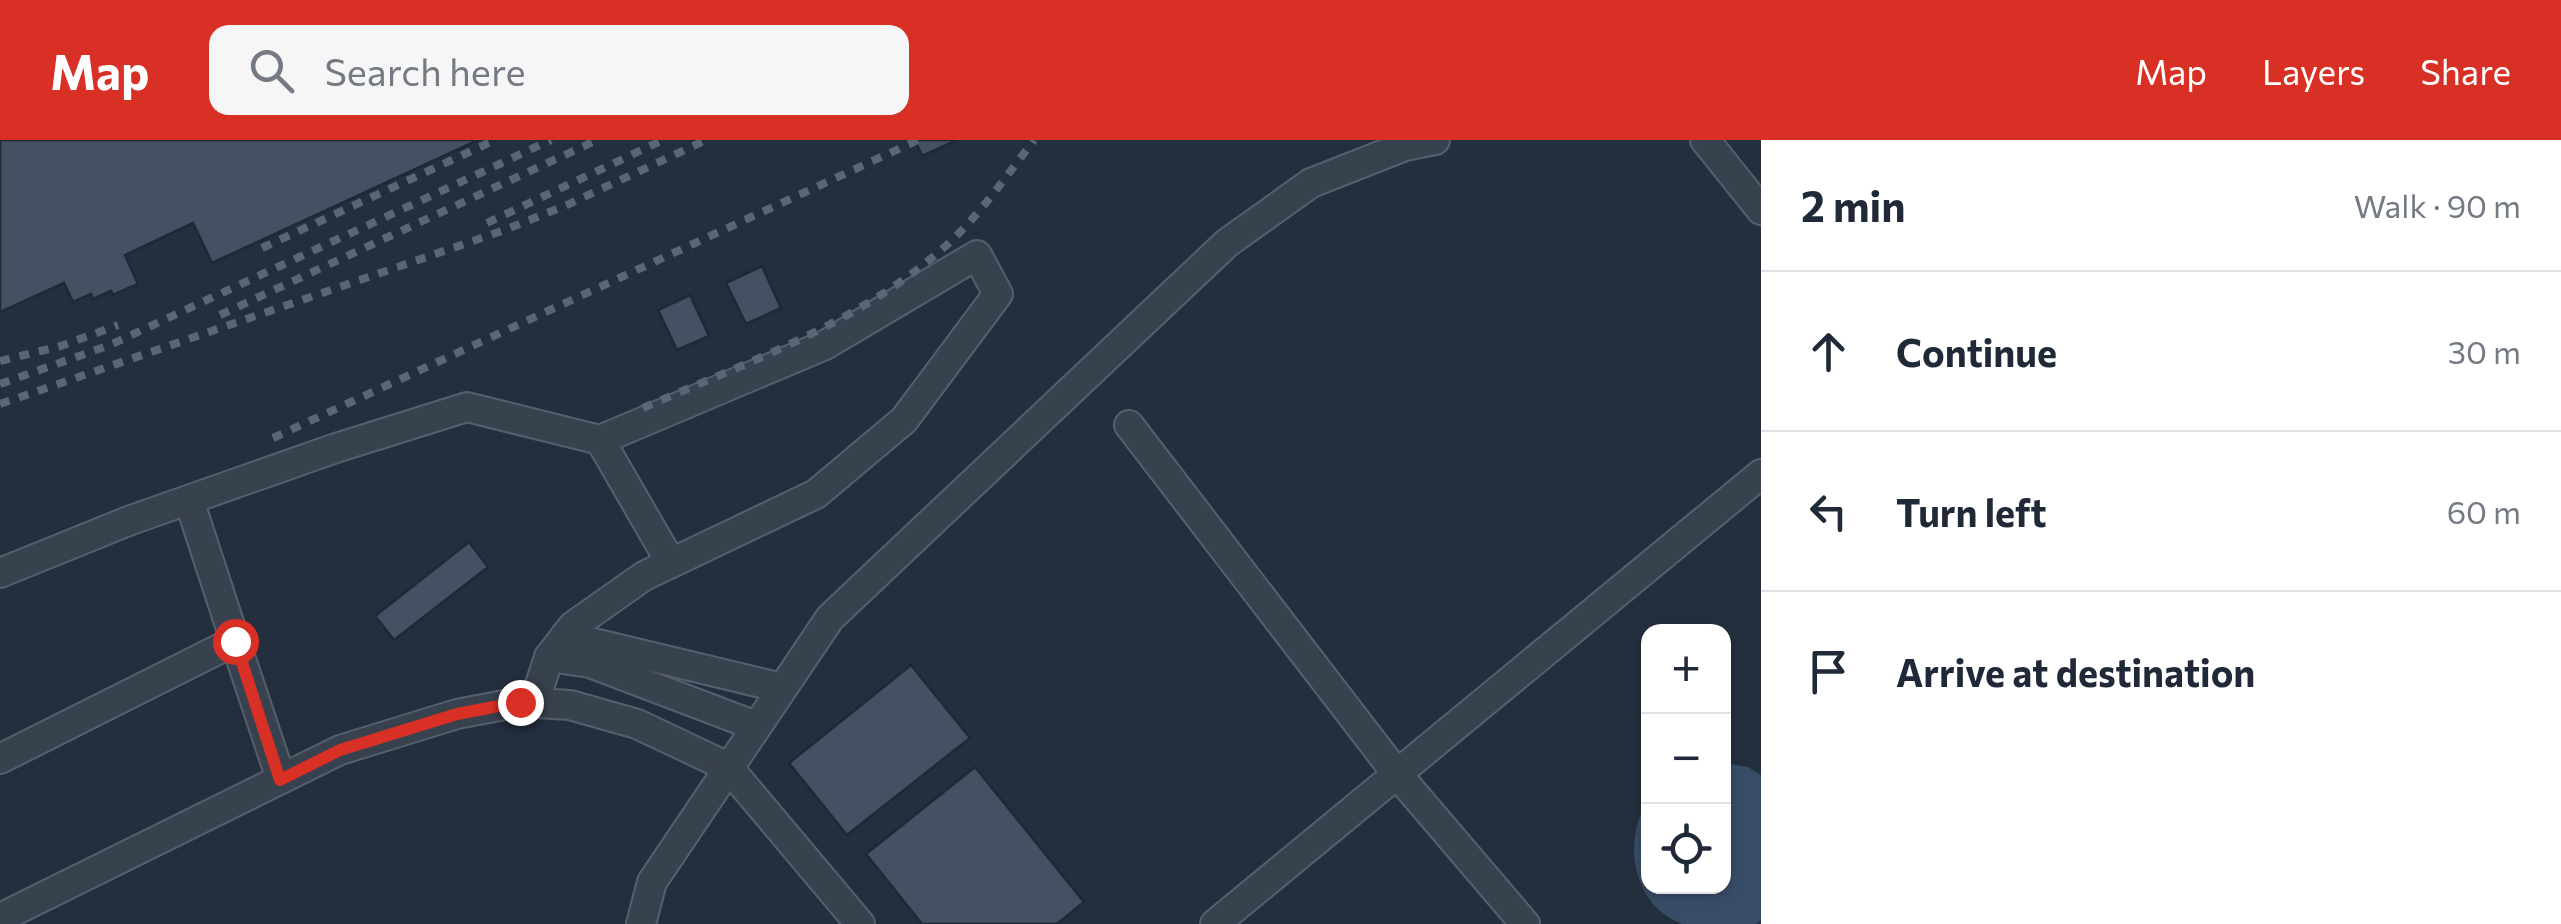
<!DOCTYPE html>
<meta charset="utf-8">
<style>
:root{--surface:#fff;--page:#f6f6f7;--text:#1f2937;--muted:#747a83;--line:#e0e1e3;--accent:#d93025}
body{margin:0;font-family:Commissioner,sans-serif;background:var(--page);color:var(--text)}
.controls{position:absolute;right:30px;bottom:30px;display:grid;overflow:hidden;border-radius:20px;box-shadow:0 2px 8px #0004}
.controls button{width:90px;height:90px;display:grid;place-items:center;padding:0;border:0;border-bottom:2px solid var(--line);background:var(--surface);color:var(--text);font:50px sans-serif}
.stop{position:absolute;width:30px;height:30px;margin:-22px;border:8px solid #d93025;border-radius:50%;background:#fff}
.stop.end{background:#d93025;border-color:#fff;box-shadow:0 2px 10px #0008}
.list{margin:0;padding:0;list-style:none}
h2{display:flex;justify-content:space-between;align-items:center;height:130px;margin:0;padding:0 40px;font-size:42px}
h2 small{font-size:32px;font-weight:400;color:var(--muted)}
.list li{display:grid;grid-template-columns:65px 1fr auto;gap:30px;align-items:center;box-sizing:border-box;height:160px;padding:0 40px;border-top:2px solid var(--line)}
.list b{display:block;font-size:38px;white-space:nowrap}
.list em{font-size:32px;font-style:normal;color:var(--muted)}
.icon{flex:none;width:55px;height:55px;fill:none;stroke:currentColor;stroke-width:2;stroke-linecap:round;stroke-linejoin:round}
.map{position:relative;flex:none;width:1761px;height:784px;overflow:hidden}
header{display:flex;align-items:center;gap:60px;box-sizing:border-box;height:140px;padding:0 50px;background:var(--accent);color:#fff}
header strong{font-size:48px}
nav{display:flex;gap:55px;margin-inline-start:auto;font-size:35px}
.search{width:700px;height:90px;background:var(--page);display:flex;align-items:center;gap:25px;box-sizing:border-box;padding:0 35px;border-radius:20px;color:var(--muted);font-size:38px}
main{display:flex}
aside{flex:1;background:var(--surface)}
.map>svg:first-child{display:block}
</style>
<header>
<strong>Map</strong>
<div class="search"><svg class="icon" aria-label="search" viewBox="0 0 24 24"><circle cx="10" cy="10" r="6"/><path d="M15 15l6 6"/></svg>Search here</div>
<nav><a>Map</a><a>Layers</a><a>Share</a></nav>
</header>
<main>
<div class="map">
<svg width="1761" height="784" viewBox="0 0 1761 784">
<rect width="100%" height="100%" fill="#242f3e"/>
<!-- water -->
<path fill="#394c67" d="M1724 623 1748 627 1761 635V781L1756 784H1682C1631 764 1623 701 1648 659L1649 746H1724Z"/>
<!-- building -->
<g fill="#455162" stroke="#1f2835" stroke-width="2.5">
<polygon points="0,0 478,0 212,123 193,83 125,115 138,144 113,155 111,151 93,159 91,154 73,162 64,143 0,172"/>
<polygon points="915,0 957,0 922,16"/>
<polygon points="762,126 781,168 746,184 726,143"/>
<polygon points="690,155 709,196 677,210 658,170"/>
<polygon points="469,402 488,427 394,500 375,476"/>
<polygon points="911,525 970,598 847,695 789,623"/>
<polygon points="975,627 1084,762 1057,784 922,784 866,714"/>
</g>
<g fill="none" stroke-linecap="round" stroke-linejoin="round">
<defs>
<g id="minor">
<polyline points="1705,0 1761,70"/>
<polyline points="1129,285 1397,634 1525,784"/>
<polyline points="600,300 671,423"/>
<polyline points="189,360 235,501"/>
<polyline points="0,433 131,380 336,308 467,267 600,300 825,205 977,115 998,154 904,280 816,354 644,436 573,486 549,517"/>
<polyline points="565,496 782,548"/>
<polyline points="534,563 549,517 590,523 756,586"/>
<polyline points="0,619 235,501 281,639"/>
<polyline points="0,778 340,610 457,574 520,562 570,565 637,584 728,627 860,784"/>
<polyline points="641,784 652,742 830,478 1227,103 1311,43 1405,6 1435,0"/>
<polyline points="1215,784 1761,334"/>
</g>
</defs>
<!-- minor casing -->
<use href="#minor" stroke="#565f6c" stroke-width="32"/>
<!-- minor -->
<use href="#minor" stroke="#38414e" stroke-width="28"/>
<!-- rail -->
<g stroke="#5a6575" stroke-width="8" stroke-dasharray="10 10" stroke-linecap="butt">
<polyline points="487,83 663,0"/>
<polyline points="262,108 495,0"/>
<polyline points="220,175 597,0"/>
<polyline points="0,221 61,206 118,185"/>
<polyline points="0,244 110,205 551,0"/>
<polyline points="0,264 502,91 567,65 706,0"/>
<path d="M643 268C745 223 855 185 940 111 977 79 1005 38 1034 0"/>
<polyline points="273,298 918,0"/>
</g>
</g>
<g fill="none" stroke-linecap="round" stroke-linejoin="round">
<!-- route -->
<polyline stroke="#d93025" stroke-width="12" points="235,501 280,640 340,610 457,574 520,562"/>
</g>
</svg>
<div class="controls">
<button>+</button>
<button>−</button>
<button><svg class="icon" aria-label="locate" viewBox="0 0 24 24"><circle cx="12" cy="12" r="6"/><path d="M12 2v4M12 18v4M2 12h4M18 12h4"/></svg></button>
</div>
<div class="stop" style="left:235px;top:501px"></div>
<div class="stop end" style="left:520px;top:562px"></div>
</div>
<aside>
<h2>2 min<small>Walk · 90 m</small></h2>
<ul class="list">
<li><svg class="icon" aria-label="ahead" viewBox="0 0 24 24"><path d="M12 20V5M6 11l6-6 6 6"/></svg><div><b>Continue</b></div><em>30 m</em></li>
<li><svg class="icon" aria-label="left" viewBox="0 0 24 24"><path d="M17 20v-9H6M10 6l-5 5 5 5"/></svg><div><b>Turn left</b></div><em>60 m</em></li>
<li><svg class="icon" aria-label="arrive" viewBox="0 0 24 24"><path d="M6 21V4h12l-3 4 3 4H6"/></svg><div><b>Arrive at destination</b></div></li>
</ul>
</aside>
</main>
